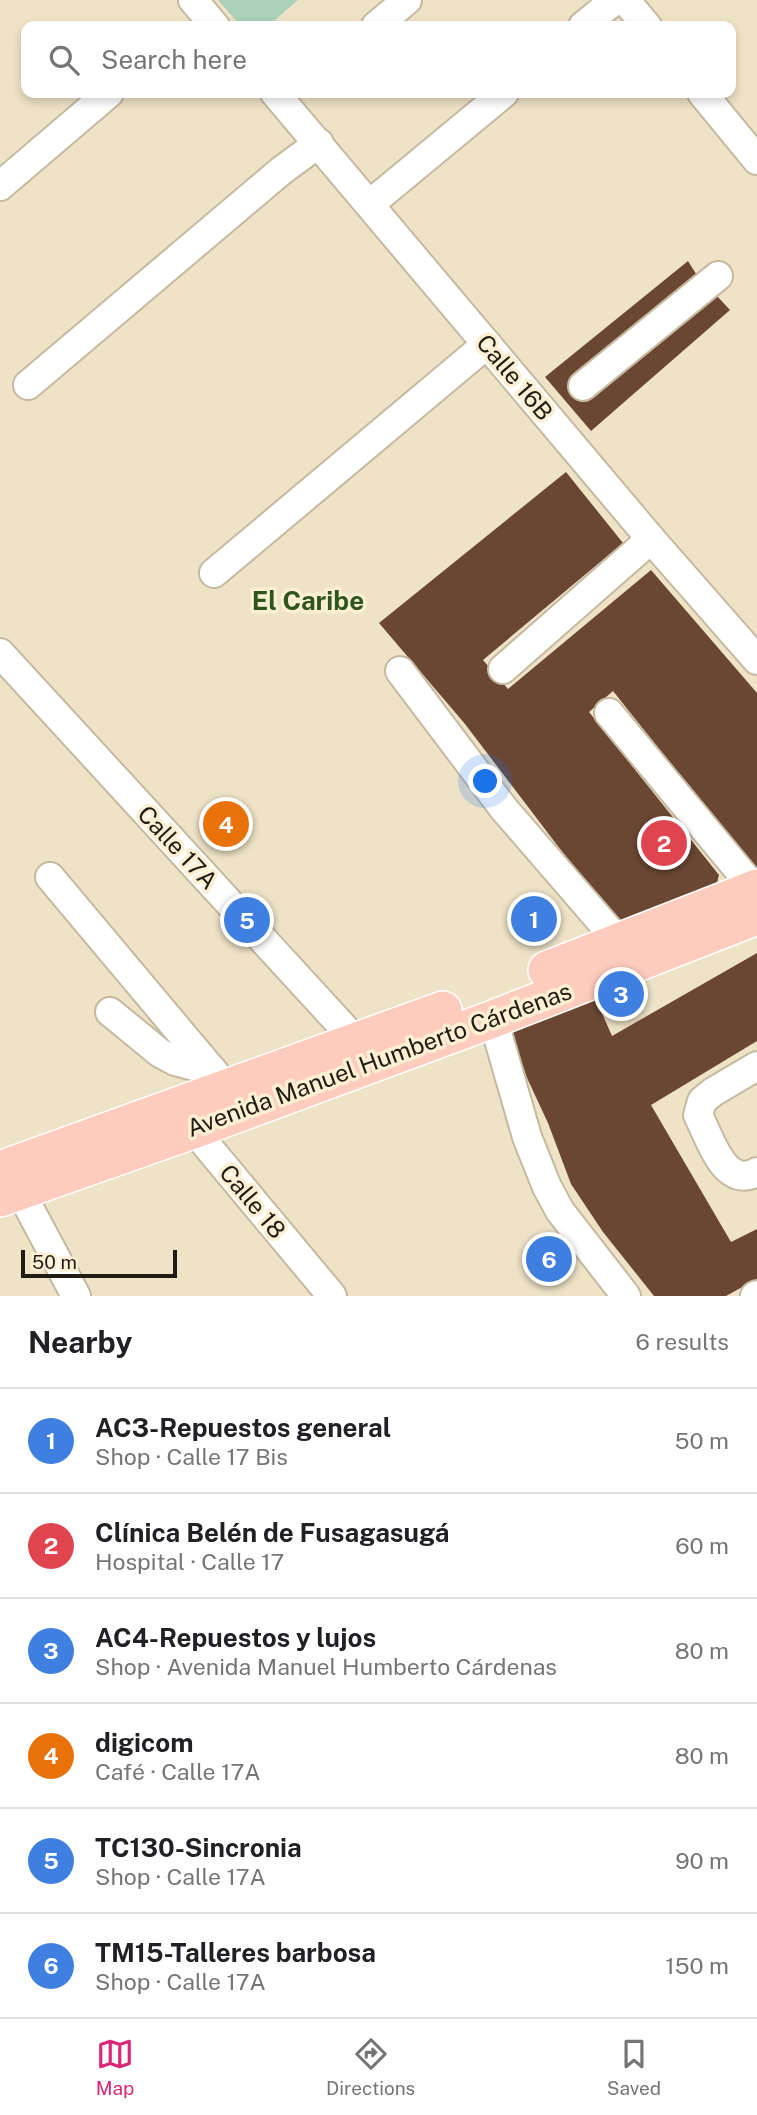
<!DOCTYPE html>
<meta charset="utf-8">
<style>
:root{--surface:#fff;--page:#f2f2f2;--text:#202124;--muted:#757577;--line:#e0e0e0;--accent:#db2777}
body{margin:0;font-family:"Public Sans",sans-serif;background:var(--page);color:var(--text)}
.scale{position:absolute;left:21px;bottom:18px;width:156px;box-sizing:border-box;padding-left:7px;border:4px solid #211c13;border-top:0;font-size:19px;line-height:24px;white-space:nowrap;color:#211c13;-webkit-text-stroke:5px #fcefd4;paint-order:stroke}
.you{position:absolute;left:486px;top:782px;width:24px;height:24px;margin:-18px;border:5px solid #fff;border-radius:50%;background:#1a73e8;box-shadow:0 0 0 10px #1a73e833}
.badge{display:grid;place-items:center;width:46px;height:46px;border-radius:50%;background:var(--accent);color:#fff;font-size:23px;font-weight:700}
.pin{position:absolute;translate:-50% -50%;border:4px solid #fff;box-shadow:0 2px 7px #0006}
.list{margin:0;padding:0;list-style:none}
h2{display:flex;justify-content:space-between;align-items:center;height:91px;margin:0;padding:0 28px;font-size:30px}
h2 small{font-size:23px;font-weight:400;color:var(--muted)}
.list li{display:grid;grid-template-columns:46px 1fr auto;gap:21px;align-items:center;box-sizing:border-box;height:105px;padding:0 28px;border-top:2px solid var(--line)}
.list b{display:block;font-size:26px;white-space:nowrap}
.list p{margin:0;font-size:23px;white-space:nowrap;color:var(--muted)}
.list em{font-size:23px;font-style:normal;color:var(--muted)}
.icon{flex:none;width:38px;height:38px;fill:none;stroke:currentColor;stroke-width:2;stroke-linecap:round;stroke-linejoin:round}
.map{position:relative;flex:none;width:757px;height:1296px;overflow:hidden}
.search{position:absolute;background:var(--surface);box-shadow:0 4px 10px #0003;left:21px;right:21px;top:21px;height:77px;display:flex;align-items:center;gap:18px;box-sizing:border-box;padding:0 24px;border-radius:14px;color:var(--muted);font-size:26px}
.sheet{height:721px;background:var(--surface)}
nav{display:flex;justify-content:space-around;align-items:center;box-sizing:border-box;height:98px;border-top:2px solid var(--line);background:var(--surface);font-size:19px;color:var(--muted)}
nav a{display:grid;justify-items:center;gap:4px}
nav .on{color:var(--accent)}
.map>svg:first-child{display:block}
</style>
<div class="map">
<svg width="757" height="1296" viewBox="0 0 757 1296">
<rect width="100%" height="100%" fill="#eee2c7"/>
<!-- green -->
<polygon fill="#aad1b9" points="218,0 298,0 268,26 241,26"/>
<!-- building -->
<g fill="#6b4733">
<polygon points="688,261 698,277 577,378 593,398 717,296 730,310 591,431 545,377"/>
<polygon points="566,472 623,543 483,660 508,689 651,570 757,693 757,867 754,868 613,691 589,712 719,875 717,883 653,909 621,925 557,845 465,724 379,623"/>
<polygon points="757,953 757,1041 651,1105 731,1242 757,1229 757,1279 726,1296 654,1296 603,1232 571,1184 548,1123 527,1078 510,1028 594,995 612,1036"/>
</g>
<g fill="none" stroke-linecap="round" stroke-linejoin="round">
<defs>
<g id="minor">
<polyline points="193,0 215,26"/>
<polyline points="625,0 647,26"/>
<polyline points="376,26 407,0"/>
<polyline points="583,26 615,0"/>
<polyline points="275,93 651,539 757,660"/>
<polyline points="702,93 757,160"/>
<polyline points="0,186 109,93"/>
<polyline points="370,204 504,93"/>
<polyline points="28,385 281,171 319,143"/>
<polyline points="583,386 718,276"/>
<polyline points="214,573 487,344"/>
<polyline points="0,653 356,1041"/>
<polyline points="503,669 651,539"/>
<polyline points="400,671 504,809 619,942"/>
<polyline points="609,713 757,892"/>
<polyline points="50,877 227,1088"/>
<polyline points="110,1012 160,1053 175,1061 213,1071"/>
<polyline points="493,1019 527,1137 547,1187 560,1211 626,1296"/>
<path d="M757 1066 713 1092 702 1101 698 1115C710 1138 724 1190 757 1172"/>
<polyline points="183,1117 332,1296"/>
<polyline points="20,1191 76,1296"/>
<polyline points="755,1296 757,1295"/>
</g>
<g id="major">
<polyline points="547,970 757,888"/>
<polyline points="0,1170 443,1010"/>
<polyline points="0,1198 193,1130 493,1019 757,916"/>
</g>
</defs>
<!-- minor casing -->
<use href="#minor" stroke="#c5b9a0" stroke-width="32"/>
<!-- major casing -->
<use href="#major" stroke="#fff" stroke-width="40"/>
<!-- minor -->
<use href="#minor" stroke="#fff" stroke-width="28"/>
<!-- major -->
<use href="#major" stroke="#feccbe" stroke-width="37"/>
</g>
<g text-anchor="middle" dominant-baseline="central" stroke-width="7" stroke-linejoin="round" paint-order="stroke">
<!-- street labels -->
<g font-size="24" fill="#211c13" stroke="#fcefd4">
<text transform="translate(515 377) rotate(50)">Calle 16B</text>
<text transform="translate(178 847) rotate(47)">Calle 17A</text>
<text transform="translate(379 1059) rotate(-20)">Avenida Manuel Humberto Cárdenas</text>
<text transform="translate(253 1201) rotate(50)">Calle 18</text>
</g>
<!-- neighbourhood labels -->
<g font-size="26" font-weight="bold" fill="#2c561b" stroke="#fcefd4">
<text x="308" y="600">El Caribe</text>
</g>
</g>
</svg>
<div class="scale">50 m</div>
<div class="you"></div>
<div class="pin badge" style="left:534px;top:919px;background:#3f7fe0">1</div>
<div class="pin badge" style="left:664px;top:843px;background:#e0444e">2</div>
<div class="pin badge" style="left:621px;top:994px;background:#3f7fe0">3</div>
<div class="pin badge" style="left:226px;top:824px;background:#e8710a">4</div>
<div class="pin badge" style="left:247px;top:920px;background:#3f7fe0">5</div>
<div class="pin badge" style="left:549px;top:1259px;background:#3f7fe0">6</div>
<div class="search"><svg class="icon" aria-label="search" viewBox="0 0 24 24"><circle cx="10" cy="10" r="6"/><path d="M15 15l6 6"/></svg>Search here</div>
</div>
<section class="sheet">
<h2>Nearby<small>6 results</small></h2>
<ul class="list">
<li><span class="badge" style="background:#3f7fe0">1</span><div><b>AC3-Repuestos general</b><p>Shop · Calle 17 Bis</p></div><em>50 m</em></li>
<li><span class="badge" style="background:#e0444e">2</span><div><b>Clínica Belén de Fusagasugá</b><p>Hospital · Calle 17</p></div><em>60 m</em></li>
<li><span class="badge" style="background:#3f7fe0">3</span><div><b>AC4-Repuestos y lujos</b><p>Shop · Avenida Manuel Humberto Cárdenas</p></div><em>80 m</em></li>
<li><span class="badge" style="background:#e8710a">4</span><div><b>digicom</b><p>Café · Calle 17A</p></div><em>80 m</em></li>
<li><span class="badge" style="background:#3f7fe0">5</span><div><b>TC130-Sincronia</b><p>Shop · Calle 17A</p></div><em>90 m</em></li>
<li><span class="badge" style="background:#3f7fe0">6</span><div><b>TM15-Talleres barbosa</b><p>Shop · Calle 17A</p></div><em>150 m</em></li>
</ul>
</section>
<nav>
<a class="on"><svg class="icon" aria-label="map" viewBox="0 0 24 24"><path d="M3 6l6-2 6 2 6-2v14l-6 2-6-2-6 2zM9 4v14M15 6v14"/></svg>Map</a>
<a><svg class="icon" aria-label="directions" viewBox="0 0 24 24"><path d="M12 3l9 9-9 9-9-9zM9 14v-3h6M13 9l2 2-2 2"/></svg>Directions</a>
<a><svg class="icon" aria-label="saved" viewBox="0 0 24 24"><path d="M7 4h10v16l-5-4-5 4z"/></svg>Saved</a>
</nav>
